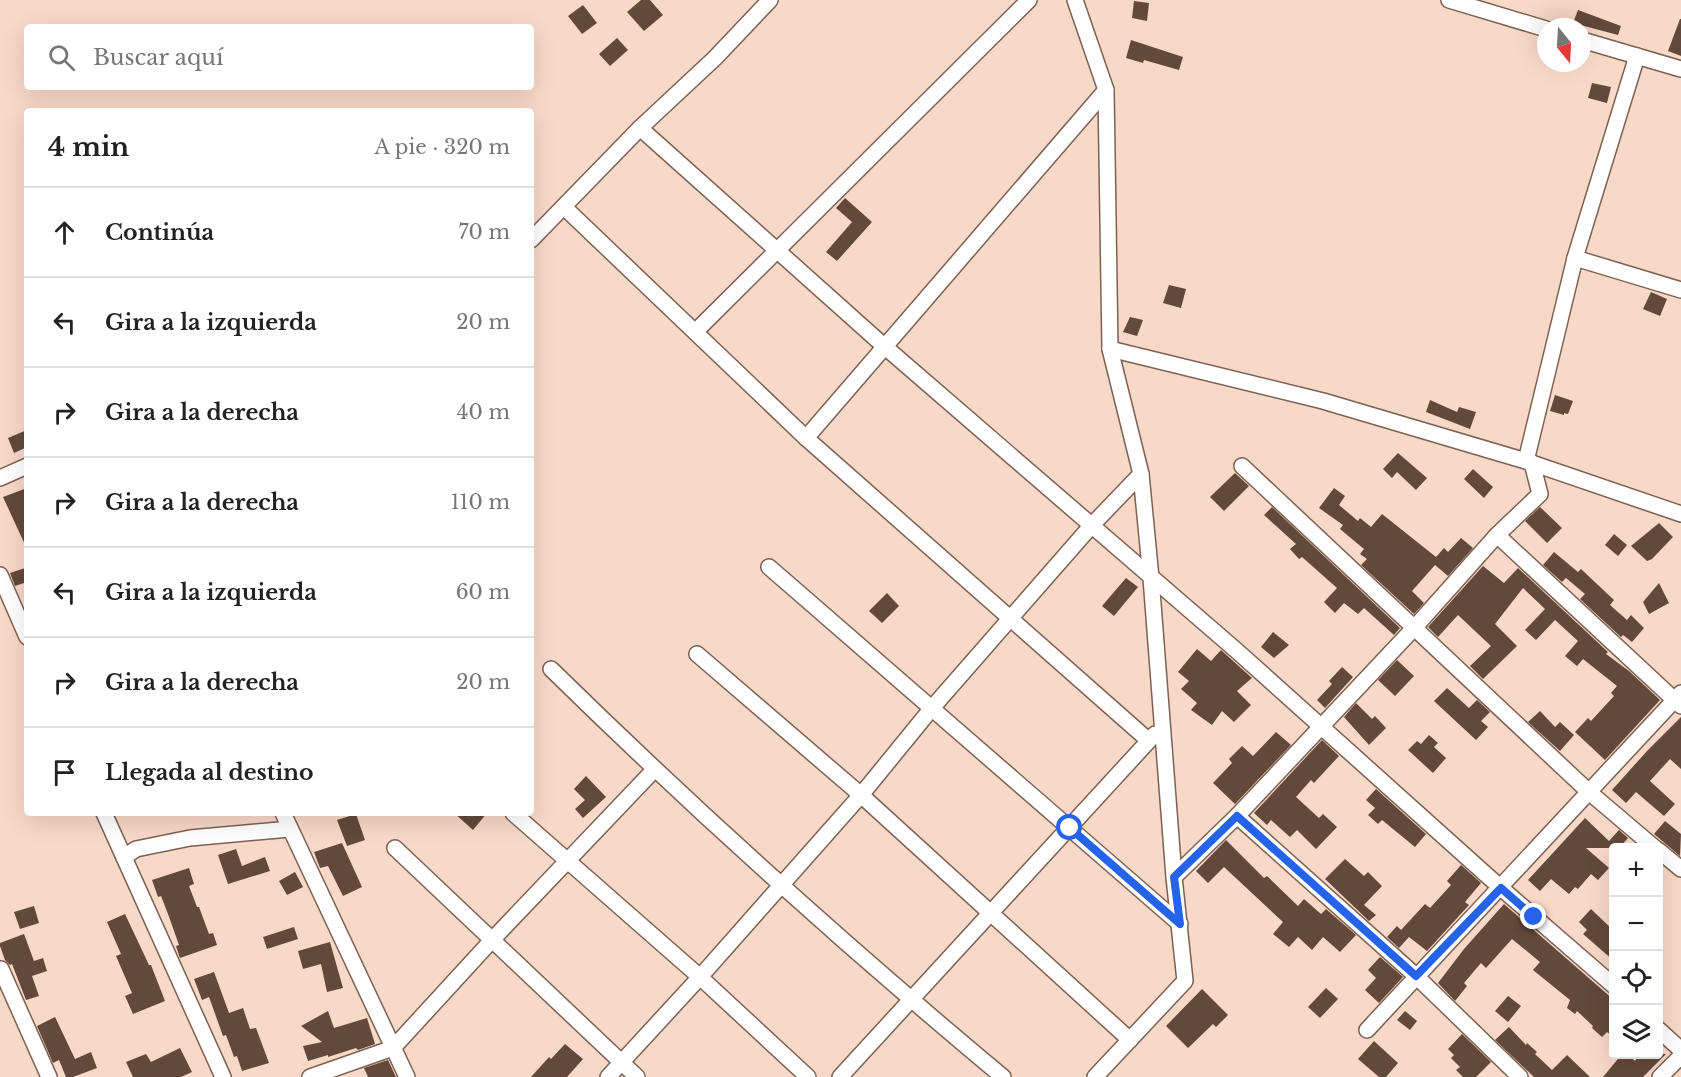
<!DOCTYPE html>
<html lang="es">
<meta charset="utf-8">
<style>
:root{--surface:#fff;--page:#f2f2f2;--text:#222;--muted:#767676;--line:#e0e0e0}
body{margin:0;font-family:"Libre Baskerville",serif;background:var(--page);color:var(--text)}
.controls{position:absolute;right:18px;bottom:18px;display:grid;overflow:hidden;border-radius:6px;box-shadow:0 6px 24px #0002}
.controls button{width:54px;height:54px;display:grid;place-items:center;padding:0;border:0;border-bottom:2px solid var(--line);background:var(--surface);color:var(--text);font:30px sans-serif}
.compass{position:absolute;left:1537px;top:18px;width:54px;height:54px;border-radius:50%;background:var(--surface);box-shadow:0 6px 24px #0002;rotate:162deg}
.stop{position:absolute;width:18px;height:18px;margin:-14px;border:4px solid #2563eb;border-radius:50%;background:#fff}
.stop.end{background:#2563eb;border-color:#fff;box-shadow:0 2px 6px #0008}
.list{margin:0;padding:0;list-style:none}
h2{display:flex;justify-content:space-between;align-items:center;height:78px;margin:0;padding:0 24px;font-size:26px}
h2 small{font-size:20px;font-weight:400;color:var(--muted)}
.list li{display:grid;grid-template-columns:39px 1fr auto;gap:18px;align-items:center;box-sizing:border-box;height:90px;padding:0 24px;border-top:2px solid var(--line)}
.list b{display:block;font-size:22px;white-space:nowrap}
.list em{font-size:20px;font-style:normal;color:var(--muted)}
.icon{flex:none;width:33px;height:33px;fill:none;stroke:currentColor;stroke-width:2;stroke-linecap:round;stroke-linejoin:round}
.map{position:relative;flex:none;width:1681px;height:1077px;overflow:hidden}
.search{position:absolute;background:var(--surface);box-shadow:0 6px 24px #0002;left:24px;top:24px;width:510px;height:66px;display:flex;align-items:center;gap:15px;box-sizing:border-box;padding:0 21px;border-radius:6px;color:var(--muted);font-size:22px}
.panel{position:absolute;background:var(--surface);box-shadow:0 6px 24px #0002;left:24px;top:108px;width:510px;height:708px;border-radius:6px}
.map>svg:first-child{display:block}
</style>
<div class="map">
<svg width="1681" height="1077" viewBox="0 0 1681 1077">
<rect width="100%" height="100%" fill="#f8d8c7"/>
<!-- building -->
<g fill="#63493a">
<polygon points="641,0 650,0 663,15 644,31 627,12"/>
<polygon points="1134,1 1149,3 1147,21 1132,18"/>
<polygon points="583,5 597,23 582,34 568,16"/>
<polygon points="1578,10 1621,26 1618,35 1573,23"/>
<polygon points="1680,19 1681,19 1681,56 1668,51"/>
<polygon points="617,38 628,50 610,66 599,54"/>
<polygon points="1131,40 1183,57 1179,70 1144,60 1143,63 1126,58"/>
<polygon points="1592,83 1611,87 1607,103 1588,98"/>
<polygon points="845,198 872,222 837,261 826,252 852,222 836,208"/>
<polygon points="1169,285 1186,289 1181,308 1163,303"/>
<polygon points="1651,292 1667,299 1660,316 1643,309"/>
<polygon points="1130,317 1143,320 1137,336 1123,332"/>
<polygon points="1555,395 1573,401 1568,414 1564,413 1564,415 1550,411"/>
<polygon points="1430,400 1457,412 1459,407 1476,412 1470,429 1426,412"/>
<polygon points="27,430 27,447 14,453 8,438"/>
<polygon points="1398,453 1427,478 1416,490 1397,472 1392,478 1383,469"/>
<polygon points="1473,469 1493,487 1484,498 1464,479"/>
<polygon points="1235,473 1249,486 1224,511 1210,497"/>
<polygon points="27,488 27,549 3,497"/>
<polygon points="1334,488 1345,496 1339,505 1358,521 1360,518 1371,527 1382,514 1436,557 1444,548 1448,552 1461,538 1473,548 1448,576 1435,565 1412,591 1424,603 1414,614 1361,565 1367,559 1360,554 1364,549 1340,529 1343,525 1319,508"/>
<polygon points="1272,507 1400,628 1394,635 1364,608 1358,614 1344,603 1335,613 1324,602 1337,588 1302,557 1299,559 1290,549 1296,544 1264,515"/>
<polygon points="1540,507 1562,528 1547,543 1525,521"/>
<polygon points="1659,523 1673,537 1652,559 1647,561 1631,546"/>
<polygon points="1614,534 1627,545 1618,556 1605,545"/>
<polygon points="1554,552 1578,572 1581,569 1614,600 1610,605 1627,620 1631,615 1644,628 1632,642 1623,635 1621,637 1580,599 1585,594 1566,578 1562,582 1543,565"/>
<polygon points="1483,566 1504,583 1518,568 1608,652 1606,654 1629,671 1660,700 1605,760 1575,732 1588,718 1591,721 1614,696 1611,693 1617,686 1583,659 1577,666 1565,656 1578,641 1555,620 1536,640 1525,630 1545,609 1523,588 1495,624 1517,646 1483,679 1470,666 1491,646 1458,615 1438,637 1428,627"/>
<polygon points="25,568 27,582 15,586 10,573"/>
<polygon points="1126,578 1138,587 1114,616 1102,606"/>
<polygon points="1659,583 1669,603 1649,614 1643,602"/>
<polygon points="887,593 899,606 882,623 869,611"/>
<polygon points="1273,632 1289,645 1274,658 1261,647"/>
<polygon points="1197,649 1211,661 1221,650 1252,678 1237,691 1251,705 1234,722 1222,711 1212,725 1191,710 1197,703 1181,689 1189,681 1178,672"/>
<polygon points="1397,660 1414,676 1395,696 1378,680"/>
<polygon points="1342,667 1353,677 1325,708 1317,700 1332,684 1329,681"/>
<polygon points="1447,688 1469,708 1477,700 1490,712 1481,721 1488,727 1476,740 1434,701"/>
<polygon points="1356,703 1372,719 1375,716 1386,728 1369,745 1344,717"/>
<polygon points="1540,711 1555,727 1560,722 1574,735 1560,751 1528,722"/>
<polygon points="1681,717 1681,769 1670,759 1650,781 1675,804 1664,816 1636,792 1626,803 1612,790 1647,751"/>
<polygon points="1276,732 1291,745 1235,804 1213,783 1232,763 1229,759 1242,746 1253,756"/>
<polygon points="1429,735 1438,743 1434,747 1446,758 1433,773 1408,750 1417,741 1421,744"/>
<polygon points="1322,740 1339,756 1314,783 1311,780 1296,797 1319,818 1323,814 1337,827 1316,849 1297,830 1290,837 1271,820 1267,825 1254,813"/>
<polygon points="586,776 606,797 583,818 575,809 585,800 574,789"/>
<polygon points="1376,789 1426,834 1415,847 1382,820 1378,824 1368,815 1375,808 1366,800"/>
<polygon points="454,813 487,813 473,830"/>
<polygon points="356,814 365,840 347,846 337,820"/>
<polygon points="1585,818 1609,841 1619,830 1628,838 1619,848 1586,848 1609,868 1598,880 1591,874 1578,889 1575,887 1569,894 1551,879 1540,891 1528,880"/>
<polygon points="1665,821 1681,834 1680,856 1654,834"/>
<polygon points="1226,840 1264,878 1267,876 1298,906 1304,899 1321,914 1326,909 1356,935 1340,952 1323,937 1312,950 1298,937 1289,947 1273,934 1283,922 1224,867 1208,883 1196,871"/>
<polygon points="342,843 362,887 343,896 328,866 320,868 314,852"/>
<polygon points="236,849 242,866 265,857 270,871 228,884 218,855"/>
<polygon points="1345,859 1364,876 1368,872 1382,886 1364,905 1376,915 1369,921 1325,879"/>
<polygon points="1461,865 1481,883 1465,902 1469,905 1427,951 1409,937 1399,948 1387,937 1397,926 1401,930 1425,904 1430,908 1451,885 1447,881"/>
<polygon points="189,868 194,884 189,886 197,907 199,907 209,934 213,933 217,945 180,958 176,946 179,945 168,914 161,896 158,897 152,880"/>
<polygon points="295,872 303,887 287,895 279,881"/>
<polygon points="1504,904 1614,1000 1614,1038 1607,1032 1602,1037 1592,1028 1593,1026 1577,1011 1575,1014 1567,1008 1570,1000 1533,970 1540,962 1512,939 1486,968 1481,963 1464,983 1467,986 1455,1001 1438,983 1464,949"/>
<polygon points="34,906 39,923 20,929 14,912"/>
<polygon points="1591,909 1614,931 1614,961 1583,934 1587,930 1579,922"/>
<polygon points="125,914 149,965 151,965 165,1001 133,1014 125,996 132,993 116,956 121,954 107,922"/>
<polygon points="294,927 298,939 267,949 263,937"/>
<polygon points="24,934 34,961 43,958 47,971 32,976 39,996 26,1000 12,964 10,965 5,960 0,946 0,943"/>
<polygon points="330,942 343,988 327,992 321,964 303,969 298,951"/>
<polygon points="1380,957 1403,977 1379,1003 1365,990 1376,978 1368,970"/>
<polygon points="214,972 229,1013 243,1008 250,1029 256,1028 269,1063 242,1071 237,1056 234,1057 226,1035 223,1036 209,997 202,1000 194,979"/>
<polygon points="1326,988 1338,999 1320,1018 1308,1007"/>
<polygon points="1202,989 1228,1015 1216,1027 1213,1024 1188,1048 1166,1026"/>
<polygon points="1508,996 1521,1006 1508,1022 1495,1011"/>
<polygon points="328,1011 334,1028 367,1018 375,1044 358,1050 356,1048 328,1057 328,1055 308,1061 303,1046 322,1042 301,1026"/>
<polygon points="1405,1011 1417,1021 1410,1030 1397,1020"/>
<polygon points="55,1017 75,1059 91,1052 97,1068 73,1077 66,1077 59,1060 53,1063 37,1026"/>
<polygon points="1509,1027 1526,1045 1527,1043 1537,1052 1535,1054 1552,1070 1567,1055 1590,1077 1534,1077 1495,1040"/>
<polygon points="1462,1034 1491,1062 1476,1077 1463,1077 1456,1070 1460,1067 1451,1058 1454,1055 1448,1049"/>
<polygon points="1374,1041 1398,1063 1386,1077 1379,1077 1358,1059"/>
<polygon points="565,1044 583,1059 567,1077 531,1077 549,1057 551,1059"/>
<polygon points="180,1048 192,1072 181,1077 133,1077 126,1062 146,1054 151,1062"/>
<polygon points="1622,1054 1627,1054 1635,1061 1640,1054 1666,1054 1643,1077 1603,1077"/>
<polygon points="388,1060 396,1077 368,1077 364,1068"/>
</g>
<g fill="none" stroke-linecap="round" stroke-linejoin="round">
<defs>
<g id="street">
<polyline points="1075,0 1106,90 1110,349 1141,474 1151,578 1174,877 1185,981 1095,1077"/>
<polyline points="1449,0 1546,29"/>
<polyline points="1582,40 1681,69"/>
<polyline points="640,128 884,346 1237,651 1501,888 1614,986"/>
<polyline points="564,207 806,438 1148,740"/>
<polyline points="531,240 640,128 715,58 770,0"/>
<polyline points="1575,258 1681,290"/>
<polyline points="695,332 1029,0"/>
<polyline points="1110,349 1323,401 1526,461 1681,514"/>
<polyline points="806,438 1106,90"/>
<polyline points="1526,461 1575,258 1637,56"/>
<polyline points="1242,466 1589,792 1655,848"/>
<polyline points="0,478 27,466"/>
<polyline points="1497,535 1681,706"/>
<polyline points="769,567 1180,924"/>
<polyline points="0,575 27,637"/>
<polyline points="697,654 861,795 1130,1040"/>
<path d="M551 669C696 811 847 947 1003 1077"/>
<polyline points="104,813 223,1077"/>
<polyline points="283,813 407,1077"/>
<polyline points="513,813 700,977 808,1077"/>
<polyline points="1237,816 1416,976 1520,1077"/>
<polyline points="395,848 637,1077"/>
<polyline points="1658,850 1681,869"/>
<polyline points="124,857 136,849 190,838 290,829"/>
<polyline points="1174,877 1237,816 1415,627 1497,535 1540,494 1532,463"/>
<polyline points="1,969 49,1077"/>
<polyline points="1658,1029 1681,1050"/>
<polyline points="1367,1030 1681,693"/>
<polyline points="310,1077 393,1048 492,940 654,770"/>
<polyline points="608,1077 700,977 861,795 932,708 1092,525 1141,474"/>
<polyline points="840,1077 1155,734"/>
<polyline points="1660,1077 1681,1056"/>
</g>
</defs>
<!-- street casing -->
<use href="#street" stroke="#7d6153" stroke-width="18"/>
<!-- street -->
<use href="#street" stroke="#fff" stroke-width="15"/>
</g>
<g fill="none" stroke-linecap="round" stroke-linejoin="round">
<!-- route -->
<polyline stroke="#2563eb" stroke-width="8" points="1070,828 1180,924 1174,877 1237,816 1416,976 1501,888 1534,917"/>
</g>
</svg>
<div class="controls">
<button>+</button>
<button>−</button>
<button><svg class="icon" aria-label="locate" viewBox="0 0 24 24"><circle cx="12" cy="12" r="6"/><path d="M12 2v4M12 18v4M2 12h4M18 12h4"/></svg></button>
<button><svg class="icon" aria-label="layers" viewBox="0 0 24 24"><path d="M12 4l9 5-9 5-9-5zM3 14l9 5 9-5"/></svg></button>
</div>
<svg class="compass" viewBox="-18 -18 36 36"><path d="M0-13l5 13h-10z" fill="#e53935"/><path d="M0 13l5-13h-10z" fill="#767676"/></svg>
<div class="stop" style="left:1070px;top:828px"></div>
<div class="stop end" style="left:1534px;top:917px"></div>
<div class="search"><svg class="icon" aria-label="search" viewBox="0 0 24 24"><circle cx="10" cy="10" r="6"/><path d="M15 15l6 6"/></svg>Buscar aquí</div>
<section class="panel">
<h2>4 min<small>A pie · 320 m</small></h2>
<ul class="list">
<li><svg class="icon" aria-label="ahead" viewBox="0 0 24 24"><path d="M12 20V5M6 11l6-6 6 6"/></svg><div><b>Continúa</b></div><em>70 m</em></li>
<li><svg class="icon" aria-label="left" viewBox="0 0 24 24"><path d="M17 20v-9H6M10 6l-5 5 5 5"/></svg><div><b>Gira a la izquierda</b></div><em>20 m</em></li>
<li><svg class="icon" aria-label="right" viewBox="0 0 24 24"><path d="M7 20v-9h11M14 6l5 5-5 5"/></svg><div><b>Gira a la derecha</b></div><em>40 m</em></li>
<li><svg class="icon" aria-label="right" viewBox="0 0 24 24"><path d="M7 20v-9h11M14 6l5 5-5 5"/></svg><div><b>Gira a la derecha</b></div><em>110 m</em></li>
<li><svg class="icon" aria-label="left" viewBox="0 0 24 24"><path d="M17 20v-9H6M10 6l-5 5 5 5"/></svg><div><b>Gira a la izquierda</b></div><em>60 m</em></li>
<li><svg class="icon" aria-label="right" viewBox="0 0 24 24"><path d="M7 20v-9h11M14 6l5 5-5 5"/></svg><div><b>Gira a la derecha</b></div><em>20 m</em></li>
<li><svg class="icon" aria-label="arrive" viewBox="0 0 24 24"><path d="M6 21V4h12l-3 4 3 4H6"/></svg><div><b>Llegada al destino</b></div></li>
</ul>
</section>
</div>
